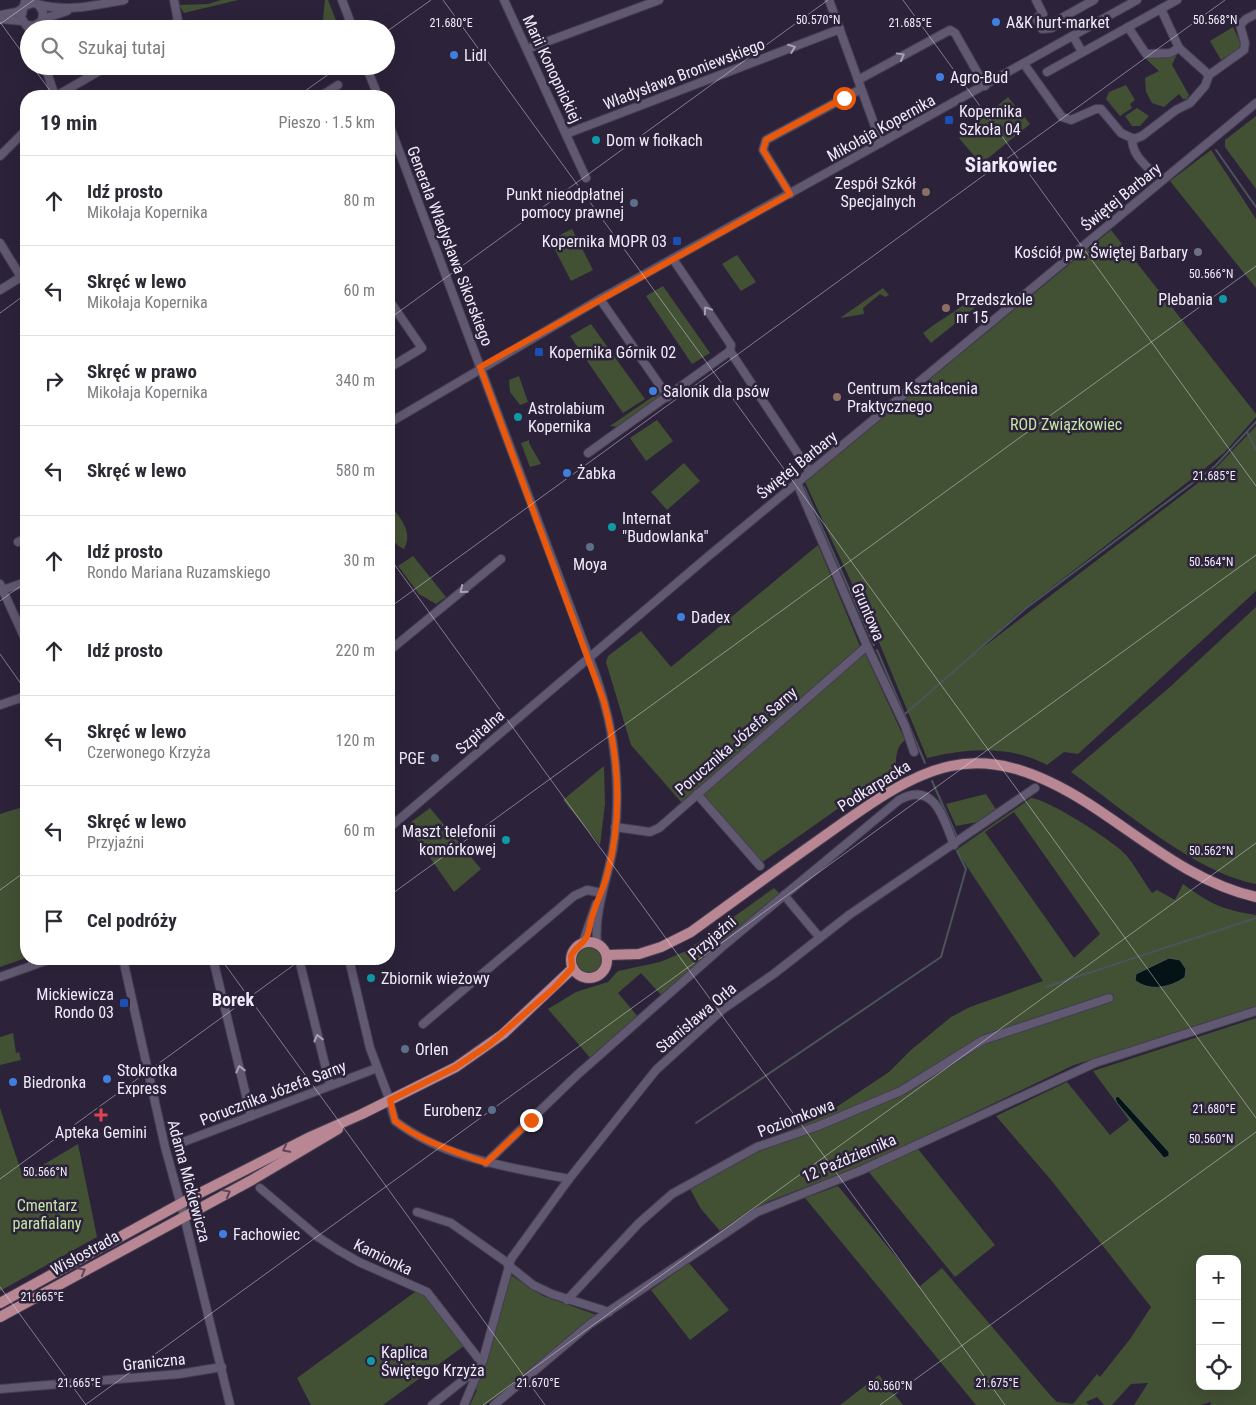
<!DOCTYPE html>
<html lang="pl">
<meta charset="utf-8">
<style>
:root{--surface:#fff;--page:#f7f7f7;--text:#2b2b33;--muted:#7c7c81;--line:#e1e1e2}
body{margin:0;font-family:"Roboto Condensed",sans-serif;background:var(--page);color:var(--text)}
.controls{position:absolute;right:15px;bottom:15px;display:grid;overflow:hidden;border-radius:10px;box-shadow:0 5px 20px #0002}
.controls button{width:45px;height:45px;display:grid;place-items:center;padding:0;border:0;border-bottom:1px solid var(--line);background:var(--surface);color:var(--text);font:25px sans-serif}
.stop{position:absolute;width:15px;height:15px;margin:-11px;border:4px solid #ea580c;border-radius:50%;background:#fff}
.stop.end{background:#ea580c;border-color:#fff;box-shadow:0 1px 5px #0008}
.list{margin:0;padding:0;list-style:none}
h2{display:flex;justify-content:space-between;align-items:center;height:65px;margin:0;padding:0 20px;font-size:21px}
h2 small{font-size:16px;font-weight:400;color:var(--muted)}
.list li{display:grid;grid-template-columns:32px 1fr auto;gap:15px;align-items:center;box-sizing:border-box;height:90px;padding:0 20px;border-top:1px solid var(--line)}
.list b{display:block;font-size:19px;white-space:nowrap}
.list p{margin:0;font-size:16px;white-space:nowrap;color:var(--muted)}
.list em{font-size:16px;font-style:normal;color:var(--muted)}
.icon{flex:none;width:28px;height:28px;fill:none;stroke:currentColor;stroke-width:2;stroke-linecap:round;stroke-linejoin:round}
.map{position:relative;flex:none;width:1256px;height:1405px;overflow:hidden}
.search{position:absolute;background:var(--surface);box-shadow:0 5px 20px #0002;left:20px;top:20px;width:375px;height:55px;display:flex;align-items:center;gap:12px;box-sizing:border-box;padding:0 18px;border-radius:28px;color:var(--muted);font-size:19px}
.panel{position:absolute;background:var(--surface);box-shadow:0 5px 20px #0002;left:20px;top:90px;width:375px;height:875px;border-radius:20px}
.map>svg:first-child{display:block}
</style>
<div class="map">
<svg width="1256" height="1405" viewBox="0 0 1256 1405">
<rect width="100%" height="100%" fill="#2c233a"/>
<!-- green -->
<g fill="#425034" fill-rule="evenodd">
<polygon points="221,0 238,0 184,13 179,5 208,4"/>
<polygon points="325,0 328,0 337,23 332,29 322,29"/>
<polygon points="1233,27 1241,44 1239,49 1221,60 1210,41"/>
<polygon points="1146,53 1163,58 1177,54 1172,65 1189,95 1187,99 1183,99 1179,94 1164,107 1152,103 1146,92 1145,78 1159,71 1144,57"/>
<polygon points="1126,85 1135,100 1130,104 1132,108 1120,116 1106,99 1109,92"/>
<polygon points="1008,97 1030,124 981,164 959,138"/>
<polygon points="1137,108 1149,116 1140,126 1132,126 1125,116"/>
<polygon points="1256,116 1256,189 1225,147 1225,140"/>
<polygon points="1211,150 1256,219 1256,288 1170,181"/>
<polygon points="572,229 593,270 571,281 550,240"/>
<path d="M1111 230 1256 414V417L1224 453 1198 474 1016 615 973 655 1211 473 1256 426V591L1078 754 1064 752 1047 765C1011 745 967 748 927 758L878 640 805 482Z"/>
<polygon points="737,255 756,282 741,291 722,264"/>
<polygon points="663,286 710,353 692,364 646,296"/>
<polygon points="883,288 889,295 885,297 880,294 863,308 864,314 840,318"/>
<path d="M978 294 983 301 931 343 923 333C941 319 960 309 978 294Z"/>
<polygon points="591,324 645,399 623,413 570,336"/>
<polygon points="519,376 528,402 520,405 510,392 509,380"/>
<polygon points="661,391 658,400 619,427 610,426"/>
<polygon points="657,420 673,441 646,461 630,438"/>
<polygon points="529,440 529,443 541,464 530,467 521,443"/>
<polygon points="684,463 700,481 667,510 651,492"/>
<path d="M389 503C399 517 414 531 404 549 385 540 389 522 389 503Z"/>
<polygon points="818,545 860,646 682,803 631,745 606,662 608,656 641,631 671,667"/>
<polygon points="413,556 446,597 436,604 419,594 398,566"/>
<path d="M1256 607V884C1194 872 1123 809 1071 772L1170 687Z"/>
<path d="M865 653 905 740C895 748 896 759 896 772L870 786 761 863 701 796Z"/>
<polygon points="604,766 605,804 600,845 563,800"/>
<polygon points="986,794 997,811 983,821 956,826 946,804"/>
<path d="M1031 798C1048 799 1115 842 1126 855 1136 867 1143 881 1152 893L1157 890 1175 900 1183 884C1210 904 1223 910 1256 915V1008L1074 1065 873 1161 767 1202 720 1231 701 1209 689 1187 762 1142 823 1116 889 1072 911 1050 951 1017 970 1007 1043 981 956 850ZM1014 812 1100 934 1074 958 985 832Z"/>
<polygon points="26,806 26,958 0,967 0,814"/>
<polygon points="430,808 481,869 454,892 407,825"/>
<polygon points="774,888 780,894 663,997 641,973 618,993 639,1018 592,1060 548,1009 576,992 608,982 618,971 660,962 686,951"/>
<circle cx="589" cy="960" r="13"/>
<path d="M1256 1018V1405H1210L1211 1402 1200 1405H1134L1148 1383 1131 1384 1112 1405H1104L1097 1397 1086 1402 1089 1405H976L805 1198 838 1186 920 1286 942 1268 1050 1395 1057 1402 1073 1404 1097 1374 1100 1377 1130 1339 1151 1307 1051 1180 996 1116 1067 1082 1110 1135 1129 1120 1093 1071ZM1200 1259H1237V1386H1200Z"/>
<polygon points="13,1033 16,1053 19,1052 21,1060 0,1065 0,1037"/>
<polygon points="0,1108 23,1177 78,1144 97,1237 0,1291"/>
<polygon points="918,1149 995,1245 955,1277 868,1171"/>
<polygon points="689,1263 729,1310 690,1340 651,1290"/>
<polygon points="509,1274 543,1296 597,1315 496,1399 495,1398 485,1405 470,1405 477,1390 475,1389"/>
<polygon points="415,1292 424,1295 464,1346 383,1405 311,1405 297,1378"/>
<polygon points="879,1375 903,1405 840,1405"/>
</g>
<!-- water -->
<g fill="#031316" stroke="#4a545a">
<path d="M1169 958 1180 960 1186 969 1185 977C1171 988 1148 992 1135 980L1136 974Z"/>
<polygon points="1118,1096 1169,1152 1169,1156 1164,1158 1117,1103 1115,1098"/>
</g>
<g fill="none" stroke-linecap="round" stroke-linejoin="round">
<!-- stream -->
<g stroke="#4a545a" stroke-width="2">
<polyline points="1216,150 1256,207"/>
<polyline points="1247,432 1256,450"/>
<polyline points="804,487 874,645"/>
<polyline points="877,650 925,763"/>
<polyline points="905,714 1025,609 1215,466 1256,422"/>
<polyline points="932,781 957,837"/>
<polyline points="1046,987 1256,918"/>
<polyline points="696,1123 941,957 966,869 957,851"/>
</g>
<defs>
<g id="minor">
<polyline points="342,0 353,29"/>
<polyline points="504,0 586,178"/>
<polyline points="829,0 881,143"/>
<polyline points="1036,0 1043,14 1036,18 1042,29 1052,28 1058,20 1094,0"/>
<polyline points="25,2 21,18 29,29"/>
<path d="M24 6 33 3C66 13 91 6 124 0"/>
<polyline points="1161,9 1179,48 1209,75"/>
<polyline points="0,15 17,12 23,8"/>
<polyline points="0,19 23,21"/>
<polyline points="43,19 67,11"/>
<polyline points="27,25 34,26 42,21 43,12 40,7"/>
<polyline points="1128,27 1146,54 1170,53 1179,48"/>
<polyline points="167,29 178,21 174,0"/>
<polyline points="1073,36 1082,52"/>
<polyline points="527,49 659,0"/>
<polyline points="1024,64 1062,117 1071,120 1096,109 1101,109 1121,133 1134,139 1142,136 1176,110 1190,103 1205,86 1209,75 1244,50 1245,43 1240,25 1246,19 1256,14"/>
<polyline points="45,66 55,96"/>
<polyline points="366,66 378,96"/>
<polyline points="1047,72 1177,0"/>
<polyline points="858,80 950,30 955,33 985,86"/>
<polyline points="56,96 108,66"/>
<polyline points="321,96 338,85"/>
<path d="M389 124 596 676C616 733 622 790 613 849 607 881 594 911 597 943"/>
<polyline points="566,134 840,29"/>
<path d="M1132 138C1132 152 1140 160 1149 169"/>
<polyline points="0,156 26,130"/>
<polyline points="790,194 763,150 766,140 861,89"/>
<polyline points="0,243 26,285"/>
<polyline points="673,259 731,345 730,351 810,472"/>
<polyline points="0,290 26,274"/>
<polyline points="600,299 668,397"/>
<polyline points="389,300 422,348 389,368"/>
<polyline points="389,423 600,299 1137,0"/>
<polyline points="588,453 730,351"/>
<polyline points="797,483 867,646 905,726 914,752"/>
<polyline points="18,542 26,538"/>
<polyline points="0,584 26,641"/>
<polyline points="0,591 26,582"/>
<polyline points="389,651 501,559"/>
<polyline points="0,705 26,696"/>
<polyline points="697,794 760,866"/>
<polyline points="615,827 650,832 659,828 867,646"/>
<polyline points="389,828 705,559 1256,103"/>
<polyline points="784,895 820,938"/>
<polyline points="583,942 596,904"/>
<polyline points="123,959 165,1147 184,1216 230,1405"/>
<polyline points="213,959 251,1116"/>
<polyline points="299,959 330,1085"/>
<path d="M349 959 370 1048 387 1093 395 1121C445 1159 509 1167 569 1179"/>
<polyline points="0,977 51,959"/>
<polyline points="423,1024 574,896 587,890 602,893"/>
<polyline points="178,1144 377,1068"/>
<path d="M486 1163 576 1076 722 947 899 800C935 780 944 820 954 845"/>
<polyline points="260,1188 318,1237 338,1250 359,1262 427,1292 478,1358 483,1360"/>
<polyline points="417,1212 451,1223 509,1264"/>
<polyline points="508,1265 533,1285 552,1294 609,1312"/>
<polyline points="567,1300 639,1223 672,1194 757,1147 818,1126 901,1091 983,1040 1109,998"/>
<polyline points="0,1389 179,1374 222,1367"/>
<polyline points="432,1405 467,1377 477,1376"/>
<polyline points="464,1405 483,1360 511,1259 569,1179 656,1070 722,1010 775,973 849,915 1035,788"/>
<polyline points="494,1405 590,1324 757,1212 862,1170 1095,1063 1256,1011"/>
</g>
<g id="major">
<circle cx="589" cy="960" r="18"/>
<path d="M607 955 639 954 661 947 691 932C735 900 779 868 823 837 923 765 974 731 1089 804 1142 838 1193 883 1256 897"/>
<polyline points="0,1303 200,1193 310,1137 362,1114 456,1067 503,1034 573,968"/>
<polyline points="0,1317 252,1180 338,1129"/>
</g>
</defs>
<!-- minor casing -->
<use href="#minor" stroke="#443d50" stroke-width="10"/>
<!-- major casing -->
<use href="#major" stroke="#443d50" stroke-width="12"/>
<!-- minor -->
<use href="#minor" stroke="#615871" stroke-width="8"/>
<!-- major -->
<use href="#major" stroke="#b98693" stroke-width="10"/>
</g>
<!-- one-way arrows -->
<defs><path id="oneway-chevron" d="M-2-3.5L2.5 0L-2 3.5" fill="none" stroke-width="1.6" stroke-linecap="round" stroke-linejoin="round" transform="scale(1.25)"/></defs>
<g stroke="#a8a2b6">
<use href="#oneway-chevron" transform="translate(792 48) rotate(-21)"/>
<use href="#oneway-chevron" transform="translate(901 56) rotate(-29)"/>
<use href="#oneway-chevron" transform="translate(707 310) rotate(-124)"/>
<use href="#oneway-chevron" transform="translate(463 590) rotate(141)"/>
<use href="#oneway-chevron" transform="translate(318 1038) rotate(-104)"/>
<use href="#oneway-chevron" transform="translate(240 1069) rotate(-104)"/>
</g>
<g stroke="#5d4659">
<use href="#oneway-chevron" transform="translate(286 1149) rotate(153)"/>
<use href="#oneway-chevron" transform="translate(227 1193) rotate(-28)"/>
<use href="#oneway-chevron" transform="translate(82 1271) rotate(-29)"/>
</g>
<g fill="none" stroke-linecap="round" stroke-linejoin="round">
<!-- route -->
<path stroke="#ea580c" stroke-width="6" d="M531 1120 486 1163C454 1151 422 1142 395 1121L390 1100 456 1067 490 1044 554 988 572 968 571 956C575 947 583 945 587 936 590 929 590 921 593 914 597 900 604 888 607 875 623 817 619 758 604 702L480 367 790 194 763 150 766 140 844 98"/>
</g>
<!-- ticks -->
<path fill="none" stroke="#f0ebfa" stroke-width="1" stroke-opacity="0.45" d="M443 0 1256 1118M903 0 1256 486M0 22 29 62M0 24 34 0M386 32 431 0M32 66 54 96M298 96 340 66M0 313 26 294M389 319 828 0M389 557 1005 1405M0 601 26 582M389 608 1225 0M0 654 26 691M0 890 26 871M389 896 1256 266M221 959 545 1405M0 1179 302 959M0 1287 86 1405M85 1405 1256 555M483 1405 1256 843M880 1405 1256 1132"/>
<!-- markers -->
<g fill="#3f7fe0" stroke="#2c233a" stroke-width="2">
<circle cx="996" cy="22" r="5"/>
<circle cx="454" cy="55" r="5"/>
<circle cx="940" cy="77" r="5"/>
<circle cx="653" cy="391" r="5"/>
<circle cx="567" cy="473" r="5"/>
<circle cx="681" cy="617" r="5"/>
<circle cx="107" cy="1079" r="5"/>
<circle cx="13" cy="1082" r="5"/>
<circle cx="223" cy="1234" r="5"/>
</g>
<g fill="#1a4fb4" stroke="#2c233a" stroke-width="2">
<rect x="944" y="115" width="10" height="10" rx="2.5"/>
<rect x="672" y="236" width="10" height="10" rx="2.5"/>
<rect x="534" y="347" width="10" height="10" rx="2.5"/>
<rect x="119" y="998" width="10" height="10" rx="2.5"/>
</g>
<g fill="#0f9aa8" stroke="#2c233a" stroke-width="2">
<circle cx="596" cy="140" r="5"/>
<circle cx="1223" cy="299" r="5"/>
<circle cx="518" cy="417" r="5"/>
<circle cx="612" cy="527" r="5"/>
<circle cx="506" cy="840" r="5"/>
<circle cx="371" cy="978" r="5"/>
<circle cx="371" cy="1361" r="5"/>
</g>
<g fill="#8d6e63" stroke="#2c233a" stroke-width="2">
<circle cx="926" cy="192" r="5"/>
<circle cx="946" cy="308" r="5"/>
<circle cx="837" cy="397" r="5"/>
</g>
<g fill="#5c6f8a" stroke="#2c233a" stroke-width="2">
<circle cx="634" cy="203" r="5"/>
<circle cx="590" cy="547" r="5"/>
<circle cx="435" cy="758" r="5"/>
<circle cx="405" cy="1049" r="5"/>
<circle cx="492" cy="1110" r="5"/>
</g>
<circle fill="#6b7280" stroke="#2c233a" stroke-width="2" cx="1198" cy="252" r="5"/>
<path fill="#e0444e" stroke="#2c233a" stroke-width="2" d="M98.5 1107.5h5v5h5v5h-5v5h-5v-5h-5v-5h5z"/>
<g text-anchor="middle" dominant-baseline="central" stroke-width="5" stroke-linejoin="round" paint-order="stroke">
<!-- poi labels -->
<g font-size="16" fill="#f0ebfa" stroke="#2c233a" text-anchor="start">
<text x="1006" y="22">A&amp;K hurt-market</text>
<text x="464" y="55">Lidl</text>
<text x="950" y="77">Agro-Bud</text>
<text x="959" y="111">Kopernika<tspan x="959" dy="18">Szkoła 04</tspan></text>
<text x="606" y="140">Dom w fiołkach</text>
<text x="916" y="183" text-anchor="end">Zespół Szkół<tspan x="916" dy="18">Specjalnych</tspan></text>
<text x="624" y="194" text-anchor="end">Punkt nieodpłatnej<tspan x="624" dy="18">pomocy prawnej</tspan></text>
<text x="667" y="241" text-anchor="end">Kopernika MOPR 03</text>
<text x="1188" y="252" text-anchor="end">Kościół pw. Świętej Barbary</text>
<text x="956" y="299">Przedszkole<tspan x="956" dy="18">nr 15</tspan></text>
<text x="1213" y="299" text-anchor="end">Plebania</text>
<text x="549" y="352">Kopernika Górnik 02</text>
<text x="847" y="388">Centrum Kształcenia<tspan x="847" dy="18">Praktycznego</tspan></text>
<text x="663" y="391">Salonik dla psów</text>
<text x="528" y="408">Astrolabium<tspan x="528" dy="18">Kopernika</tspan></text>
<text x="577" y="473">Żabka</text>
<text x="622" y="518">Internat<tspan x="622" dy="18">"Budowlanka"</tspan></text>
<text x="590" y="564" text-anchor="middle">Moya</text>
<text x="691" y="617">Dadex</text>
<text x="425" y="758" text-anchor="end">PGE</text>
<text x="496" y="831" text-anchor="end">Maszt telefonii<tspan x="496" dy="18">komórkowej</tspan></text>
<text x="381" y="978">Zbiornik wieżowy</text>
<text x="114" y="994" text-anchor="end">Mickiewicza<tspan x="114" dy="18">Rondo 03</tspan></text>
<text x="415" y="1049">Orlen</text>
<text x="117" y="1070">Stokrotka<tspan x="117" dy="18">Express</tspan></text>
<text x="23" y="1082">Biedronka</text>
<text x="482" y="1110" text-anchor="end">Eurobenz</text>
<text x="101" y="1132" text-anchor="middle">Apteka Gemini</text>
<text x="233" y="1234">Fachowiec</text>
<text x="381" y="1352">Kaplica<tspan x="381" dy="18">Świętego Krzyża</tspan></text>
</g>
<!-- street labels -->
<g font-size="16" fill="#f0ebfa" stroke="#2c233a">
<text transform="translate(552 69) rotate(65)">Marii Konopnickiej</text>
<text transform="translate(684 74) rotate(-21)">Władysława Broniewskiego</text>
<text transform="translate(881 128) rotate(-29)">Mikołaja Kopernika</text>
<text transform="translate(1121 197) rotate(-39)">Świętej Barbary</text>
<text transform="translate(450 246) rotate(69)">Generała Władysława Sikorskiego</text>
<text transform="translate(797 465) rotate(-39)">Świętej Barbary</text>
<text transform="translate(868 612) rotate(67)">Gruntowa</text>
<text transform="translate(480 732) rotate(-41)">Szpitalna</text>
<text transform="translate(736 741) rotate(-41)">Porucznika Józefa Sarny</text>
<text transform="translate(874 786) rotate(-32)">Podkarpacka</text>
<text transform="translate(712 938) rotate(-41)">Przyjaźni</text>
<text transform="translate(696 1018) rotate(-40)">Stanisława Orła</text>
<text transform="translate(273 1093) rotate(-21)">Porucznika Józefa Sarny</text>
<text transform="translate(796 1118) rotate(-21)">Poziomkowa</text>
<text transform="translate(849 1158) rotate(-23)">12 Października</text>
<text transform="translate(189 1181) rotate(75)">Adama Mickiewicza</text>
<text transform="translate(85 1253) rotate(-29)">Wisłostrada</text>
<text transform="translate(383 1257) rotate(26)">Kamionka</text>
<text transform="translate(154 1362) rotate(-6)">Graniczna</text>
</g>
<!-- park labels -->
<g font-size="16" fill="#c4e5a4" stroke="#2c233a">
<text x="1066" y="424">ROD Związkowiec</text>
<text x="47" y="1205">Cmentarz<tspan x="47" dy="18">parafialany</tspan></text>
</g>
<!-- neighbourhood labels -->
<g font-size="18" font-weight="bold" fill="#f0ebfa" stroke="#2c233a">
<text x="233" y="999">Borek</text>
</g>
<!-- district labels -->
<g font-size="21" font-weight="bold" fill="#f0ebfa" stroke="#2c233a">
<text x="1011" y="165">Siarkowiec</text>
</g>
</g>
<g font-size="12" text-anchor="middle" fill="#f0ebfa" stroke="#2c233a" stroke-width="5" stroke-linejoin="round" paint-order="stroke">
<text x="818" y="24">50.570°N</text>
<text x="1215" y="24">50.568°N</text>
<text x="451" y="27">21.680°E</text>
<text x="910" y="27">21.685°E</text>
<text x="1211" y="278">50.566°N</text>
<text x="1214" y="480">21.685°E</text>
<text x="1211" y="566">50.564°N</text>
<text x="1211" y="855">50.562°N</text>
<text x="1214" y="1113">21.680°E</text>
<text x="1211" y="1143">50.560°N</text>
<text x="45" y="1176">50.566°N</text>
<text x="42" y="1301">21.665°E</text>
<text x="79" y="1387">21.665°E</text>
<text x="538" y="1387">21.670°E</text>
<text x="997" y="1387">21.675°E</text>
<text x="890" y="1390">50.560°N</text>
</g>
</svg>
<div class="controls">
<button>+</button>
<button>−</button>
<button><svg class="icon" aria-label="locate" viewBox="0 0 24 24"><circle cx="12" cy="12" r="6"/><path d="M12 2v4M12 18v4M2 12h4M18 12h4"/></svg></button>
</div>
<div class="stop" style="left:844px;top:98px"></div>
<div class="stop end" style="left:531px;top:1120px"></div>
<div class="search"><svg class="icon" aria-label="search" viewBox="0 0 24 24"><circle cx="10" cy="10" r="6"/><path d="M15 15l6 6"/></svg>Szukaj tutaj</div>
<section class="panel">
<h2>19 min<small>Pieszo · 1.5 km</small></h2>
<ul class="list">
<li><svg class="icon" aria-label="ahead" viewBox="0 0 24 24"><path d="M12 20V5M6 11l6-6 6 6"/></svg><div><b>Idź prosto</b><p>Mikołaja Kopernika</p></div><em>80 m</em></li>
<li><svg class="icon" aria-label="left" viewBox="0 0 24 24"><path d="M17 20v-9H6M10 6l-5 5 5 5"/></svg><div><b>Skręć w lewo</b><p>Mikołaja Kopernika</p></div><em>60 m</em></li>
<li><svg class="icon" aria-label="right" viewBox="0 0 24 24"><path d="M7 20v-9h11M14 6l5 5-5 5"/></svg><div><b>Skręć w prawo</b><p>Mikołaja Kopernika</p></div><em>340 m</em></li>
<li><svg class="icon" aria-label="left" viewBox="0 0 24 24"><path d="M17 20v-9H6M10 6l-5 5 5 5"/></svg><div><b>Skręć w lewo</b></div><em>580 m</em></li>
<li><svg class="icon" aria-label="ahead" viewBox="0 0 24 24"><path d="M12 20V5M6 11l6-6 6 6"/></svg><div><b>Idź prosto</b><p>Rondo Mariana Ruzamskiego</p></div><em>30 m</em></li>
<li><svg class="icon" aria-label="ahead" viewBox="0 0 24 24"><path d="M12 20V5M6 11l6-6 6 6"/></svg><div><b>Idź prosto</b></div><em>220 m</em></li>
<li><svg class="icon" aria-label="left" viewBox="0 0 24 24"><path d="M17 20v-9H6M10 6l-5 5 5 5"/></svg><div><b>Skręć w lewo</b><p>Czerwonego Krzyża</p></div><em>120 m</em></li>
<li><svg class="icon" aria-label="left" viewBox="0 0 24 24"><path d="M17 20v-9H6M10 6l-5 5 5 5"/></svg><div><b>Skręć w lewo</b><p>Przyjaźni</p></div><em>60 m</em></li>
<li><svg class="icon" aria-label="arrive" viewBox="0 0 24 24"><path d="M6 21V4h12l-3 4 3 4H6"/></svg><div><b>Cel podróży</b></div></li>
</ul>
</section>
</div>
